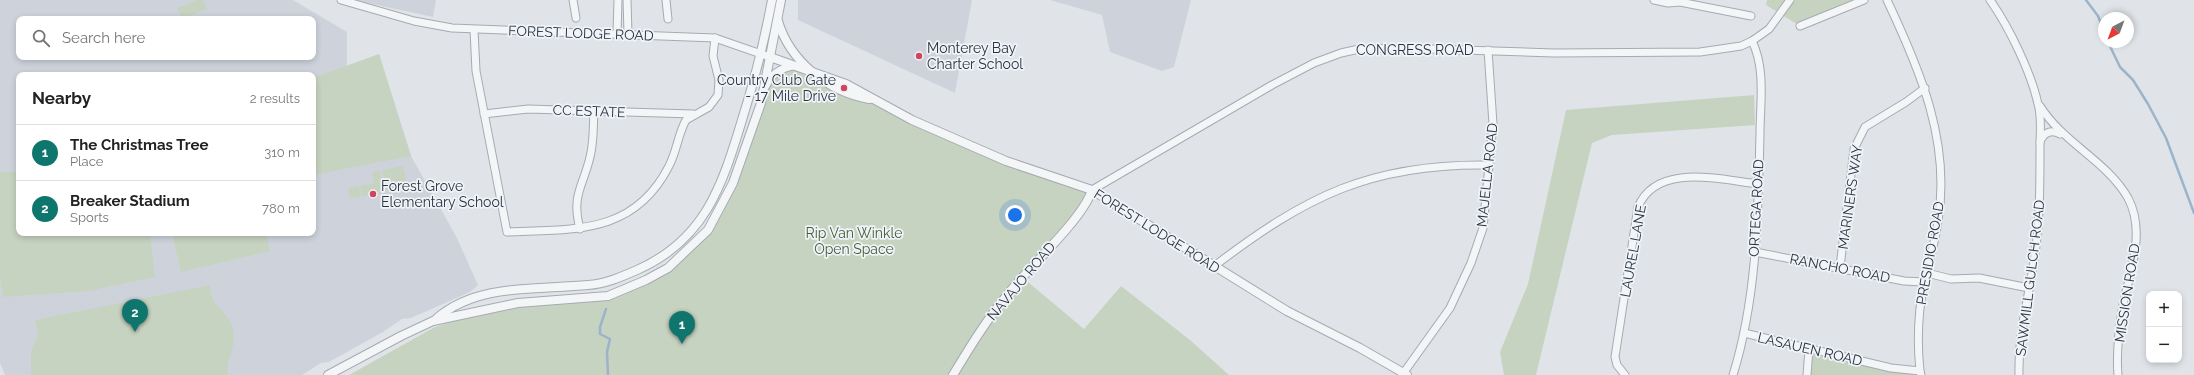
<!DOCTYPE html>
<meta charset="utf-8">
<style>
:root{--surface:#fff;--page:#f6f6f6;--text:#222;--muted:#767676;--line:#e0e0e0;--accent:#0f766e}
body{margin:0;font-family:Raleway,sans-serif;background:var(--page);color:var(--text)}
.controls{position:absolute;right:12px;bottom:12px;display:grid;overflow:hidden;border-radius:8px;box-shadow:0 2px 6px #0003}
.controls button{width:36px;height:36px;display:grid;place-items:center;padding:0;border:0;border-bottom:1px solid var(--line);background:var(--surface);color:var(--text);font:20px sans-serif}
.compass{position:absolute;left:2098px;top:12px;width:36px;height:36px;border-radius:50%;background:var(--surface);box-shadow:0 2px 6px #0003;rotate:221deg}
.you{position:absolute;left:1015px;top:215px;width:14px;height:14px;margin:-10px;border:3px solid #fff;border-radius:50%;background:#1a73e8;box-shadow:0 0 0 6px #1a73e833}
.badge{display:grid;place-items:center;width:26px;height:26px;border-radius:50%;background:var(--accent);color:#fff;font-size:13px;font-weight:700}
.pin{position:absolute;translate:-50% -33px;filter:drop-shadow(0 1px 2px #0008)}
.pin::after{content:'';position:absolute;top:21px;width:14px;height:12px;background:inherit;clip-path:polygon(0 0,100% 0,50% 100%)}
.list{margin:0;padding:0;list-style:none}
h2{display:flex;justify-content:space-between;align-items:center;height:52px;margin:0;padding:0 16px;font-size:17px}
h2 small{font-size:13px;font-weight:400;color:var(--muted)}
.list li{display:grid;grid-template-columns:26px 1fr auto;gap:12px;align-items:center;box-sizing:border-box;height:56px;padding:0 16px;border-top:1px solid var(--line)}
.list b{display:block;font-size:15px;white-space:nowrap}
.list p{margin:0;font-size:13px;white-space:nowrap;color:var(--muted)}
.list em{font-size:13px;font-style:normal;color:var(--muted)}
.icon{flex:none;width:22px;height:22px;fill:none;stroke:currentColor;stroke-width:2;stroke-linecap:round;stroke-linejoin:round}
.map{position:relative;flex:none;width:2194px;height:375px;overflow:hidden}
.search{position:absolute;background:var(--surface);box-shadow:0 2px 6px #0003;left:16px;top:16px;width:300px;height:44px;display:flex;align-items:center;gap:10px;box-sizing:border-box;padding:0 14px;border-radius:8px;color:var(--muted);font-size:15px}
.panel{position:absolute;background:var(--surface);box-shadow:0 2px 6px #0003;left:16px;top:72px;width:300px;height:164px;border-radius:8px}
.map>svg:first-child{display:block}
</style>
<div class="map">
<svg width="2194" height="375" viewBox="0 0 2194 375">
<rect width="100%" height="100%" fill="#e0e4e9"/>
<!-- built -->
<g fill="#ced3db" fill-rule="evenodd">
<path d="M0 0H293L347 32V66L379 54 411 156 456 236 478 285 470 292 411 318 402 319 383 332 329 362 321 363 302 375H5L0 363ZM19 19H313V57H19ZM19 75H313V233H19Z"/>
<polygon points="354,0 436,0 433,17"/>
<polygon points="798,0 972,0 955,93 798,20"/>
<polygon points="1050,0 1191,0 1174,67 1162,71 1110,52 1102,15"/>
</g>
<!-- green -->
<g fill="#c7d3c1">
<polygon points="197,0 203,0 207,9 182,19 177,8"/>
<polygon points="1767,0 1864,0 1800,26 1766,5"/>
<polygon points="379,54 411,156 313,175 313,78"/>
<polygon points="793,66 874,100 1006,161 1092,190 1089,200 1022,277 1084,329 1121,286 1190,340 1229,375 349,375 435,327 486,310 596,298 625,289 685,253 722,207 768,82"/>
<polygon points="1754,95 1755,125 1612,135 1592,143 1536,375 1504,375 1500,352 1528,284 1566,110"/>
<polygon points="403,166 408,187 386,191 382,170"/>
<polygon points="380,171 385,192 362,196 360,186 374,183 372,172"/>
<polygon points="0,172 19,172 19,233 150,233 155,277 88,291 3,297 0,277"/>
<polygon points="359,186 361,196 350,198 348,188"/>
<polygon points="172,233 266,233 270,251 181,272"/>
<path d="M210 285C211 289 211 296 213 300 221 311 230 315 233 330 237 348 225 361 228 375H31V351L38 335 35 320Z"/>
<polygon points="1813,354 1906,372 1914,375 1810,375 1811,355"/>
</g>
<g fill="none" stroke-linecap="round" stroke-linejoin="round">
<!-- stream -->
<g stroke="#9bb4c9" stroke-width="2.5">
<polyline points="2086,0 2098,16 2104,31"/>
<polyline points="2108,42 2120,67 2133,80 2148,104 2166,138 2194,213"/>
<polyline points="606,309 600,327 600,334 610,339 607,352 608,375"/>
</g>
<defs>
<g id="minor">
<polyline points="341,0 414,21 452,28 715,38 770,57"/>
<polyline points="573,0 576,18"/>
<polyline points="627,0 628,34"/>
<polyline points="666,0 668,19"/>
<polyline points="1654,0 1668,3 1680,2 1751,16"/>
<path d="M1887 0C1920 70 1951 142 1938 221 1935 242 1929 263 1924 283 1918 312 1917 342 1920 371"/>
<path d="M1990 0C2009 27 2031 72 2038 104 2042 117 2040 133 2040 146 2040 185 2040 223 2034 261 2028 300 2018 335 2019 375"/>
<polyline points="1800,26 1864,0"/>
<path d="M474 30 476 71 507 232C574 229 634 235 669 166 677 151 678 134 686 120L709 107 718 95 719 80 713 56 715 38"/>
<polyline points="617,34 618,0"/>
<path d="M766 86C771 74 781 68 793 66"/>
<path d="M2040 106C2063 143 2107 161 2128 198 2146 232 2130 271 2123 305 2119 328 2116 352 2118 375"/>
<polyline points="484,114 528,109 693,114"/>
<path d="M2040 142C2043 133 2051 129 2060 134"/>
<polyline points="1092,190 1272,85 1314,63 1341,53 1359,49 1399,48 1554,53 1700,52 1741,46 1752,41 1769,29 1790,0"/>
<path d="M580 229C571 195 583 187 590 157 594 142 593 126 594 111"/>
<polyline points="1755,252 1904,281 1924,282"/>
<path d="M1213 267C1306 196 1371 163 1490 165"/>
<polyline points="1840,267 1854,149 1865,127 1906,102 1925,88"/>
<polyline points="1927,273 1951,279 1979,278 2029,288"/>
<polyline points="1744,333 1891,368 1920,371 1921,375"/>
<polyline points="1402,375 1450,308 1471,263 1483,228 1493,124 1488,50"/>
<path d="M1625 375 1617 365 1615 357 1638 207C1657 162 1721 180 1759 184"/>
<path d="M1733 375C1757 298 1758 214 1760 134 1760 104 1766 69 1752 41"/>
<polyline points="1807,375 1809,349"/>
</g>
<g id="tertiary">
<path d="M778 21C790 62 829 92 869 99"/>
<polyline points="770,57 846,84 912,120 1006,161 1092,190 1287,311 1360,348 1407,375"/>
<path d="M437 318C478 283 537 290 588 285 605 284 621 277 637 270 705 240 722 186 742 120 755 79 764 43 772 0"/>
<polyline points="328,375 401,336 433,321 518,303 608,296 646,280 668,268 708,230 733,183 761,103 781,0"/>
<path d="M953 375C970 347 987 319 1008 294 1029 267 1083 219 1092 190"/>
</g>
</defs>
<!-- minor casing -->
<use href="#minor" stroke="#a5abb3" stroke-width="9"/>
<!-- tertiary casing -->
<use href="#tertiary" stroke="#a5abb3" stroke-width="10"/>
<!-- minor -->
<use href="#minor" stroke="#f3f5f7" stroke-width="7"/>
<!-- tertiary -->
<use href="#tertiary" stroke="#f3f5f7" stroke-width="8"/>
</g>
<!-- markers -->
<g fill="#ce4560" stroke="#f0f3f7" stroke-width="1.5">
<circle cx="919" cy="56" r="4"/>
<circle cx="844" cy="88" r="4"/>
<circle cx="373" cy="194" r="4"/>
</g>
<g text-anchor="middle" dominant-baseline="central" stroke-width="3.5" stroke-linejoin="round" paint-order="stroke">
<!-- street labels -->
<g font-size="14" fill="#293341" stroke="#f0f3f7">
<text transform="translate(581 33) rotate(2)">FOREST LODGE ROAD</text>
<text x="1415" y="50">CONGRESS ROAD</text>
<text transform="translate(589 111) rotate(2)">CC ESTATE</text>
<text transform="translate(1487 175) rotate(-84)">MAJELLA ROAD</text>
<text transform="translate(1850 197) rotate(-82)">MARINERS WAY</text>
<text transform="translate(1756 208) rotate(-87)">ORTEGA ROAD</text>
<text transform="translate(1157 231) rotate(32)">FOREST LODGE ROAD</text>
<text transform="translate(1633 251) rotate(-80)">LAUREL LANE</text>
<text transform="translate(1930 253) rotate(-80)">PRESIDIO ROAD</text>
<text transform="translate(1840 268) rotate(11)">RANCHO ROAD</text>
<text transform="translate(2030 278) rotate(-83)">SAWMILL GULCH ROAD</text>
<text transform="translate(1021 281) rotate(-50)">NAVAJO ROAD</text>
<text transform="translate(2127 293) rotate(-81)">MISSION ROAD</text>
<text transform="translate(1810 349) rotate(13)">LASAUEN ROAD</text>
</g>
<!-- poi labels -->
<g font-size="14" fill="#293341" stroke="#f0f3f7" text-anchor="start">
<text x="927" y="48">Monterey Bay<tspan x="927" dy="16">Charter School</tspan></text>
<text x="836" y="80" text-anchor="end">Country Club Gate<tspan x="836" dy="16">- 17 Mile Drive</tspan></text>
<text x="381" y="186">Forest Grove<tspan x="381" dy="16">Elementary School</tspan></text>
</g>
<!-- park labels -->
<g font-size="14" fill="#3f5d36" stroke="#f0f3f7">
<text x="854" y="233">Rip Van Winkle<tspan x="854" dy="16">Open Space</tspan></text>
</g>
</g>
</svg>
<div class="controls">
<button>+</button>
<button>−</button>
</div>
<svg class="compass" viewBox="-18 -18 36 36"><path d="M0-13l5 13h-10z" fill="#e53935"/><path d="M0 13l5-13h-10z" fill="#767676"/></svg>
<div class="you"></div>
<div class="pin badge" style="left:682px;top:344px">1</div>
<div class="pin badge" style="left:135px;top:332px">2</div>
<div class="search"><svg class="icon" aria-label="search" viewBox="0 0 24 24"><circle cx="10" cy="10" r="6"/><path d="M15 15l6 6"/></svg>Search here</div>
<section class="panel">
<h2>Nearby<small>2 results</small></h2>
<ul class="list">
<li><span class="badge">1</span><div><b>The Christmas Tree</b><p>Place</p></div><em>310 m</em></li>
<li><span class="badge">2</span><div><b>Breaker Stadium</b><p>Sports</p></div><em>780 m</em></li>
</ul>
</section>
</div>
